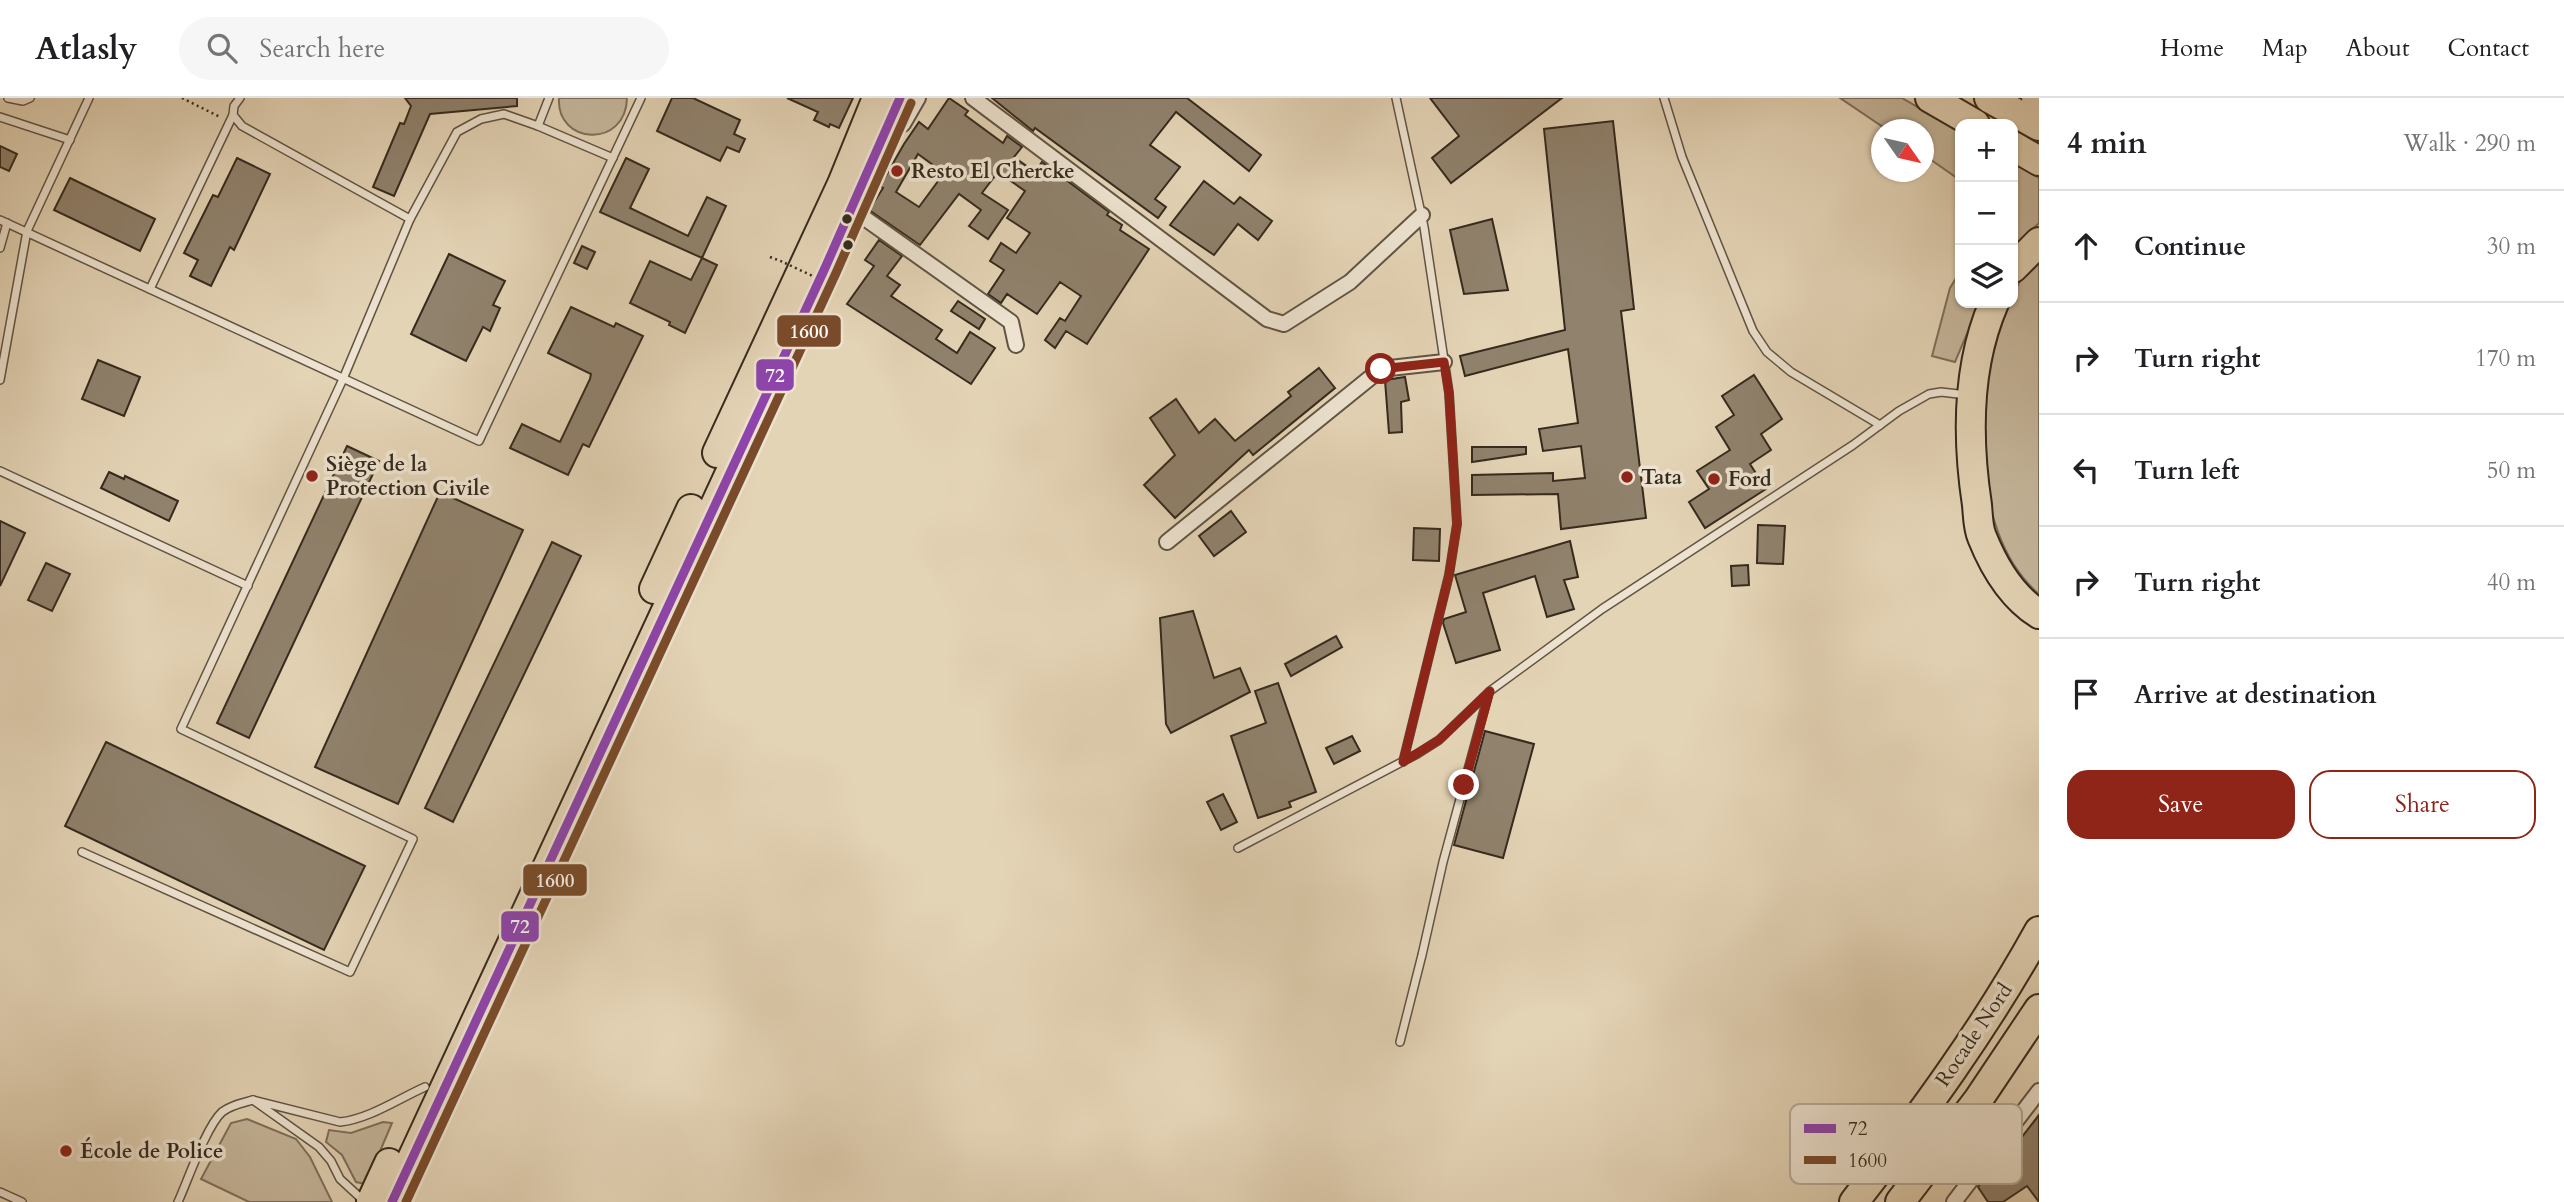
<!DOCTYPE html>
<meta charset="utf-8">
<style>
:root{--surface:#fff;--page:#f6f6f6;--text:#202124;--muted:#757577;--line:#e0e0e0;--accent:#8f2418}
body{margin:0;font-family:Cardo,serif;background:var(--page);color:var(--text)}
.controls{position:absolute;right:21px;top:21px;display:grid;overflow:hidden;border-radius:14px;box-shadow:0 2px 5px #0004}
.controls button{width:63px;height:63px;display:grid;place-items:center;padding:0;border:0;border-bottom:2px solid var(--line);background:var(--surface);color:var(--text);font:35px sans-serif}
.compass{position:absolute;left:1871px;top:21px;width:63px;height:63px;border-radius:50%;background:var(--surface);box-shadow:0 2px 5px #0004;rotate:124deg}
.stop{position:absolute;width:21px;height:21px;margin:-16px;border:5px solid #8f2418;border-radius:50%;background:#fff}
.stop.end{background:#8f2418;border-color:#fff;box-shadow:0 2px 7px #0008}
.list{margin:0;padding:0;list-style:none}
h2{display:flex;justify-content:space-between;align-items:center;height:91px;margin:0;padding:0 28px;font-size:30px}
h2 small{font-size:23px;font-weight:400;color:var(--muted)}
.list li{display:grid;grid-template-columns:46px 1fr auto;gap:21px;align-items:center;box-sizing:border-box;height:112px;padding:0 28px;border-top:2px solid var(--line)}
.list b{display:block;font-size:26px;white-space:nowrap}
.list em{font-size:23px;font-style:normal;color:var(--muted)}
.actions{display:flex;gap:14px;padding:21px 28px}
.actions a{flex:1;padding:16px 0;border:2px solid var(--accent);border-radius:21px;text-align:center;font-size:24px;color:var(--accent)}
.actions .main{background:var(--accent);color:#fff}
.icon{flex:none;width:38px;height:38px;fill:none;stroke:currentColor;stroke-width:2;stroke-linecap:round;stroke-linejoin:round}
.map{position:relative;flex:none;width:2039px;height:1104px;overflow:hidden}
header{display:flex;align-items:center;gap:42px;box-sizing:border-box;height:98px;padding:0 35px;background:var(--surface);border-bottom:2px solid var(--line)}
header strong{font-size:33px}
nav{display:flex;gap:38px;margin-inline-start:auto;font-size:24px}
.search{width:490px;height:63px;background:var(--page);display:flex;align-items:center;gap:18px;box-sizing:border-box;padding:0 24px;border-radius:38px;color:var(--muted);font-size:26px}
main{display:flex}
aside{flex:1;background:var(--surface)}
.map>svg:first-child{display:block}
</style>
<header>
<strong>Atlasly</strong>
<div class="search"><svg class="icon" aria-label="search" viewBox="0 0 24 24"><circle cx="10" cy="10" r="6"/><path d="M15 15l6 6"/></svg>Search here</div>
<nav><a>Home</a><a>Map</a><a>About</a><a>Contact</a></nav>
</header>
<main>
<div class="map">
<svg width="2039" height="1104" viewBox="0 0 2039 1104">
<rect width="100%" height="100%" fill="#e4d4b6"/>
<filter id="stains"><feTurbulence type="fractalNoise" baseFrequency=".00286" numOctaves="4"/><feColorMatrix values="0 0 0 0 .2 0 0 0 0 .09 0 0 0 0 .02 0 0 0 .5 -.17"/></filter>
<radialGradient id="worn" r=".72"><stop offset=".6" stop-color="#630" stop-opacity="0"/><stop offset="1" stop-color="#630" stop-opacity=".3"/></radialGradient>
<!-- green -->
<g fill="#c6b79c" stroke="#7e705c" stroke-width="2">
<path d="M559 0H627C626 51 556 47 559 0Z"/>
<polygon points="1840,0 1902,0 1960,34 1960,82 1924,57 1924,32 1886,31"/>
<polygon points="2013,65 2039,80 2039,125 2013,150"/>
<path d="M2039 159V496C1966 434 1974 285 2010 205H2013C2014 187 2027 171 2039 159Z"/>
<polygon points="1960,174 1960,205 1980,205 1955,264 1932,258 1950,190"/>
<polygon points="247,1021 296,1041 310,1059 332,1104 249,1104 201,1081 231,1025"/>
<polygon points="383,1024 392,1025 366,1086 356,1084 342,1057 326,1044 329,1032 351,1035"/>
</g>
<!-- building -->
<g fill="#90826d" stroke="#352a1d" stroke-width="2" fill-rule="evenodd">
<polygon points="405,0 517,0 517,8 430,16 394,98 373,89 400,25 404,26 411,8"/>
<polygon points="672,0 693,0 740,22 734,36 745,41 739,54 727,49 720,63 657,33"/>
<polygon points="787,0 853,0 839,30 830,26 829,29 814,22 818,14"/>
<path d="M949 0 968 13 965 17 1003 45 1007 38 1022 49 1014 59 1035 74 1042 64 1109 114 1107 117 1122 127 1120 132 1149 151 1087 246 1066 233 1055 250 1045 242 1060 220 1065 223 1081 198 1060 184 1037 216 1007 196 1001 205 988 196 1004 172 990 163 1001 145 1016 155 1030 135 1007 120 1025 93 998 74 982 95 1008 112 988 141 969 128 981 112 959 96 920 147 869 112 883 90 880 88 904 46 919 24 928 31ZM918 56 944 75 919 109 896 94Z"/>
<polygon points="992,0 1187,0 1261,57 1249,73 1176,14 1150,47 1180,69 1155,101 1166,109 1158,120 1035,30 1033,33"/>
<polygon points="1430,0 1562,0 1451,85 1432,60 1459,38"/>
<polygon points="1613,23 1634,211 1621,213 1646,420 1561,431 1558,396 1472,397 1472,377 1553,375 1553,383 1585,380 1581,348 1543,353 1539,331 1578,325 1568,251 1465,278 1460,258 1565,232 1544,31"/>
<polygon points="0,48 17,56 9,73 0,69"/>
<polygon points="237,60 270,76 234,152 230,149 211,188 190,178 198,162 184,155 213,97 218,99"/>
<polygon points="626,60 649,71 630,110 688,138 707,99 726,108 702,160 600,114"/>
<polygon points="70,80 155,121 140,153 54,112"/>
<polygon points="1204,83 1234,106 1240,99 1272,123 1258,142 1238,126 1214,157 1170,127"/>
<polygon points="1492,121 1508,192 1464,196 1450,132"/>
<polygon points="879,142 902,158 887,178 900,187 891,198 942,232 936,241 957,255 970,234 995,250 971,286 847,206 874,168 865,162"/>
<polygon points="582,148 595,154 587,171 574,165"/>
<polygon points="449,156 505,183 493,207 500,210 490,233 483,229 466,263 411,236"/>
<polygon points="702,160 717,167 685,235 669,227 670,224 630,205 650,163 691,182"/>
<polygon points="958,203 985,221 979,231 951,213"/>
<polygon points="571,209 614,229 616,225 643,238 589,349 583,346 568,377 510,350 522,326 560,344 590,281 591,276 548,255"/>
<polygon points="98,262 140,279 124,318 82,301"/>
<polygon points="1319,270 1335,290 1253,357 1249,352 1175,420 1144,387 1175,357 1150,320 1176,301 1199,335 1215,321 1235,343 1291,298 1288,294"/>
<polygon points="1754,277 1782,321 1761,336 1771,352 1750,366 1766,391 1705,430 1689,404 1709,391 1697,373 1730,352 1716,329 1734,317 1722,298"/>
<polygon points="1405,279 1409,302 1401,304 1402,334 1389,335 1385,282"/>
<polygon points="347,348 379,363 249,640 217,625"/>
<polygon points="1472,349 1526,349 1526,356 1472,364"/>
<polygon points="109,374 124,381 125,378 178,403 169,423 101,390"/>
<polygon points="440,394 523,432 398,706 315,669"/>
<polygon points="1231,413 1246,434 1214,458 1199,438"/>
<polygon points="0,423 25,435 0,488"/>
<polygon points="1758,427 1785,428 1783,466 1757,465"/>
<polygon points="1414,430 1440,431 1439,463 1413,462"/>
<polygon points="1570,443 1578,479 1564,482 1574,511 1547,519 1535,478 1483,495 1500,552 1456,565 1443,525 1444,521 1466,514 1455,477"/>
<polygon points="552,444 581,458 453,724 425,710"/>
<polygon points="46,465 70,476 52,513 28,502"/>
<polygon points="1748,467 1749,487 1732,488 1731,468"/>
<polygon points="1193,513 1214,580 1240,570 1250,594 1171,635 1166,626 1160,520"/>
<polygon points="1336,538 1342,549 1291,578 1285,566"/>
<polygon points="1278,585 1316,694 1289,704 1291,709 1258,720 1231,638 1266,625 1255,593"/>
<polygon points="1485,633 1534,646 1503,760 1454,747"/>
<polygon points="1352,638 1360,653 1334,666 1326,650"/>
<polygon points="106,644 365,768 324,852 65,728"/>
<polygon points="1223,696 1237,724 1221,732 1207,704"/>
<polygon points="2039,1017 2039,1104 2027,1088 2003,1104 1988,1104 1978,1089 2007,1050 2011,1053"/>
</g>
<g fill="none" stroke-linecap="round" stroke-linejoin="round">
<defs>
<g id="lane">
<polyline points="8,0 23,3 30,0"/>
<polyline points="1396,0 1424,129 1449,295 1457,426 1449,477 1403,664"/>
<polyline points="1664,0 1682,59 1753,233 1767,254 1791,274 1880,327"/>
<polyline points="0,19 70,42"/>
<polyline points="538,28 549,0"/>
<polyline points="410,121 457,34 481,21 504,16 538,28 613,60"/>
<polyline points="0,122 479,343 641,0"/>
<polyline points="0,150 7,125"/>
<polyline points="150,191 233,17"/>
<polyline points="0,282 27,133 89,0"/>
<polyline points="0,373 248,488"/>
<polyline points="1238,750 1417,656 1439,642 1490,593 1602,511 1853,347 1899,313 1929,296 1941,294 1967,297"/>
<polyline points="82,754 350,874 413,741 181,631 343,281 410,121 242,28 233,17 234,8 240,0"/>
<polyline points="1400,944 1422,857 1443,764 1489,594"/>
<polyline points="0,1094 22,1104"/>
<path d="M178 1104C188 1082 206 1029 222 1014 231 1007 242 1005 253 1002"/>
<path d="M365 1104 340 1081 331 1063 319 1049 253 1002 340 1024C369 1021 398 1001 425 989"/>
</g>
<g id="street">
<polyline points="973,0 1267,221 1284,226 1350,184 1422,117"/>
<polyline points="903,26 918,0"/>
<polyline points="863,119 1011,224 1016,247"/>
<polyline points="1167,444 1381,271 1444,264"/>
<polyline points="1954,1104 2039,993"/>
</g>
<g id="highway">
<polyline points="1930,0 1975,26"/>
<polyline points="1989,0 2039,28"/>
<polyline points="2036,0 2039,5"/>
<polyline points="2013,48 2039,63"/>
<polyline points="2013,170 2039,144"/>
<path d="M1994 205C1967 267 1967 341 1977 407 1978 418 1978 430 1982 439 1994 469 2012 499 2039 516"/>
<polyline points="717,355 842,86 877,0"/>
<polyline points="654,491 691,411"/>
<polyline points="371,1104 389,1065"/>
<polyline points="392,1104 825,170 900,0"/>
<path d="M1854 1104C1921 1018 1986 929 2039 833"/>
<polyline points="1900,1104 1978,1002 2039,911"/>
</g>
</defs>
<!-- lane casing -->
<use href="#lane" stroke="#615443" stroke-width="10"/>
<!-- street casing -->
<use href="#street" stroke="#615443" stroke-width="18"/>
<!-- highway casing -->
<use href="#highway" stroke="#352a1d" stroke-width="32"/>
<!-- path -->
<g stroke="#352a1d" stroke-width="2.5" stroke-dasharray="2 3.5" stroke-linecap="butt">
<polyline points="182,0 220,19"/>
<polyline points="770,159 783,164"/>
</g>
<!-- lane -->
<use href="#lane" stroke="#ede3d0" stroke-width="7"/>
<!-- street -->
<use href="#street" stroke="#ede3d0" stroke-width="14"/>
<!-- highway -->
<use href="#highway" stroke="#e4d4b6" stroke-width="28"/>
<!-- path-bridge -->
<polyline stroke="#352a1d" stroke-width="2.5" stroke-dasharray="2 3.5" stroke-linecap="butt" points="785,165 836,189"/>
<defs>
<polyline id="bus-1" points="392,1104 825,170 900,0"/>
<polyline id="bus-2" points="406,1104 836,175 911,5"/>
</defs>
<!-- bus-1 casing -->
<use href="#bus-1" stroke="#ede3d0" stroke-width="14"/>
<!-- bus-2 casing -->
<use href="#bus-2" stroke="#ede3d0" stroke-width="14"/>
<!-- bus-1 -->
<use href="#bus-1" stroke="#8e44ad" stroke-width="9"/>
<!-- bus-2 -->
<use href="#bus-2" stroke="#7a4b2a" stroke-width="9"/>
</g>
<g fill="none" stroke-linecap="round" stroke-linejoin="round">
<!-- route -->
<polyline stroke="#8f2418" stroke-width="9" points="1381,271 1444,264 1449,295 1457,426 1449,477 1403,664 1439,642 1490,593 1464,687"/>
</g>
<!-- markers -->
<g fill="#8f2418" stroke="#ede3d0" stroke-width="2.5">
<circle cx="897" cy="73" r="7"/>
<circle cx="312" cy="378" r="7"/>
<circle cx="1627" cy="379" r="7"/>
<circle cx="1714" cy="381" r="7"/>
<circle cx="66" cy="1053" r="7"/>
</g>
<g fill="#352a1d" stroke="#ede3d0" stroke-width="2.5">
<circle cx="847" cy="121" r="6"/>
<circle cx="848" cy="147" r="6"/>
</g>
<g text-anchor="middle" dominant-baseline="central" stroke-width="7" stroke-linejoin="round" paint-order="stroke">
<!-- poi labels -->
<g font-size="21" font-weight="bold" fill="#352a1d" stroke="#ede3d0" text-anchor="start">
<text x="911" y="73">Resto El Chercke</text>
<text x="326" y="366">Siège de la<tspan x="326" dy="24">Protection Civile</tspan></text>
<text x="1641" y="379">Tata</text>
<text x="1728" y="381">Ford</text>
<text x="80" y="1053">École de Police</text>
</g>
<!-- street labels -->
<g font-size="21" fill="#352a1d" stroke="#ede3d0">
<text transform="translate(1974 937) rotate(-56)">Rocade Nord</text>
</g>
</g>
<!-- legend -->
<rect x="1790" y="1006" width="232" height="80" rx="10" fill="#ede3d0" stroke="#b6ac9a" stroke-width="2"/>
<rect x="1804" y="1026" width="32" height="9" fill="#8e44ad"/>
<rect x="1804" y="1058" width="32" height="8" fill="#7a4b2a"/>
<g font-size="19" fill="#352a1d">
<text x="1848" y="1037">72</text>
<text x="1848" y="1069">1600</text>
</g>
<g stroke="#ede3d0" stroke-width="2.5">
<rect x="776" y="216" width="66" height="34" rx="7" fill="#7a4b2a"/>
<rect x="755" y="260" width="40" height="34" rx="7" fill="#8e44ad"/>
<rect x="522" y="765" width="66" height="34" rx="7" fill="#7a4b2a"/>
<rect x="500" y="812" width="40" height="33" rx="7" fill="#8e44ad"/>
</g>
<g font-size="19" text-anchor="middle" font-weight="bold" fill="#fff">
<text x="809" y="240">1600</text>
<text x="775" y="284">72</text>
<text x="555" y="789">1600</text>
<text x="520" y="835">72</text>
</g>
<rect width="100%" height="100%" filter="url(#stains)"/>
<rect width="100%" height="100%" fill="url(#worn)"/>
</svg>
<div class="controls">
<button>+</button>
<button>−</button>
<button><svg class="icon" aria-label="layers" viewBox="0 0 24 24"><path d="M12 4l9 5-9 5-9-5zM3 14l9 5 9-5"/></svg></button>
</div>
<svg class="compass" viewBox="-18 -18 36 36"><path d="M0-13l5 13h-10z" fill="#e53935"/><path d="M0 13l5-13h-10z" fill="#757577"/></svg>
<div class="stop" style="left:1381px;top:271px"></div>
<div class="stop end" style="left:1464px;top:687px"></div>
</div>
<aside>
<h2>4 min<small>Walk · 290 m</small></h2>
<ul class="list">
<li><svg class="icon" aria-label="ahead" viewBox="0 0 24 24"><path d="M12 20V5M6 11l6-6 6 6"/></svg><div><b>Continue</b></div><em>30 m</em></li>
<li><svg class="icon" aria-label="right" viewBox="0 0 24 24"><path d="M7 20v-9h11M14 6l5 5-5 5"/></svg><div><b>Turn right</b></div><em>170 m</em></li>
<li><svg class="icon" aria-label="left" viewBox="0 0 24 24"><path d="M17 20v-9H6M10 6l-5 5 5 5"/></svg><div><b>Turn left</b></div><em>50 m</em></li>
<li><svg class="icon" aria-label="right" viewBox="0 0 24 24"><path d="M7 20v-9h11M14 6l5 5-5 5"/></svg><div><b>Turn right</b></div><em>40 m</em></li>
<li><svg class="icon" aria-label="arrive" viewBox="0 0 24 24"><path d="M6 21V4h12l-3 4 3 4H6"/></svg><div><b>Arrive at destination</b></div></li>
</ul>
<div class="actions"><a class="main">Save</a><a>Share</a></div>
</aside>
</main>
